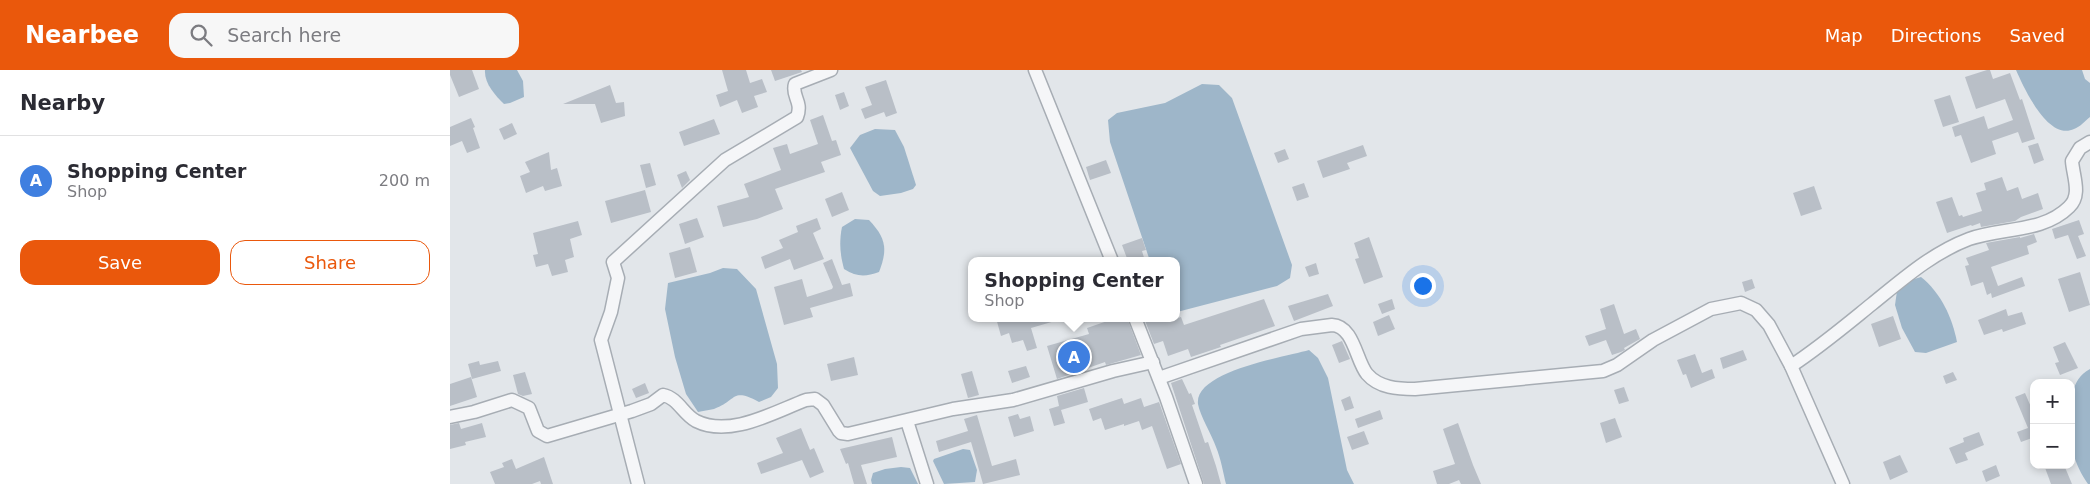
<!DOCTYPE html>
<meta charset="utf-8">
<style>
:root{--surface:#fff;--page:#f7f7f7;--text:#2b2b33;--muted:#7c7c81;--line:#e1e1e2;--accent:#ea580c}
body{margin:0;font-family:"DejaVu Sans",sans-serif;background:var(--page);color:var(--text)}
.controls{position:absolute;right:15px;bottom:15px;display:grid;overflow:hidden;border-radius:10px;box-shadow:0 2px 8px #0003}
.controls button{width:45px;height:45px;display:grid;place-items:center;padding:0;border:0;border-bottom:1px solid var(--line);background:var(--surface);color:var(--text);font:25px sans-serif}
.you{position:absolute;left:972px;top:215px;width:18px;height:18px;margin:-12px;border:4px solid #fff;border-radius:50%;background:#1a73e8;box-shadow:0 0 0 8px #1a73e833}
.badge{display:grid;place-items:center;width:32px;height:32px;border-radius:50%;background:var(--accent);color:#fff;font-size:16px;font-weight:700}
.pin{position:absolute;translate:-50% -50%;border:2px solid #fff;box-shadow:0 1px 5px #0006}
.popup{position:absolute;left:518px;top:187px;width:212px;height:65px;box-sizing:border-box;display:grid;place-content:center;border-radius:10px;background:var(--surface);filter:drop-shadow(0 1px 4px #0005);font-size:16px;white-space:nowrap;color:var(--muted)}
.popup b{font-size:19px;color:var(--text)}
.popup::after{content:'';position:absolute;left:50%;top:100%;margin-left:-10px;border:10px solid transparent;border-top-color:var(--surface)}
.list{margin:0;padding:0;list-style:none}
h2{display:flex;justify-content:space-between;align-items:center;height:65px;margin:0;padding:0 20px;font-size:21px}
h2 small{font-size:16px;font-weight:400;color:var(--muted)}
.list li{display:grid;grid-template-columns:32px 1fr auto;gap:15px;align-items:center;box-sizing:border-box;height:90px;padding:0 20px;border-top:1px solid var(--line)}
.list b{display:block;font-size:19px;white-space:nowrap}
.list p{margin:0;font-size:16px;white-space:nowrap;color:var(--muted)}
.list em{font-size:16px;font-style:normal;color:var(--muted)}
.actions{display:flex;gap:10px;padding:15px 20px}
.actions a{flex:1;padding:11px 0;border:1px solid var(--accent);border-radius:15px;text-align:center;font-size:18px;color:var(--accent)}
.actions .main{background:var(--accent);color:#fff}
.icon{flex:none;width:28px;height:28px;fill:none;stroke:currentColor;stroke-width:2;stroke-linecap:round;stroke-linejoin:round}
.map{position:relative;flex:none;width:1640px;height:414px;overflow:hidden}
header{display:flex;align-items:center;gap:30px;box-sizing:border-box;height:70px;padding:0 25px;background:var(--accent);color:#fff}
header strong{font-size:24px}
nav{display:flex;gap:28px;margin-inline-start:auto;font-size:18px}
.search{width:350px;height:45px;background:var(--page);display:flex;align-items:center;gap:12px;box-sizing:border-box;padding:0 18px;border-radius:15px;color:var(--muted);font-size:19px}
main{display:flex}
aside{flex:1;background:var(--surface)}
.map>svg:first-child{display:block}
</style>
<header>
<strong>Nearbee</strong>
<div class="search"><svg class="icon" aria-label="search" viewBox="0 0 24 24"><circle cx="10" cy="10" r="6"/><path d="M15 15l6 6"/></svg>Search here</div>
<nav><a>Map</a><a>Directions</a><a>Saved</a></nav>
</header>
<main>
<aside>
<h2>Nearby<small></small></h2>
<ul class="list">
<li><span class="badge" style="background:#3f7fe0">A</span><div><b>Shopping Center</b><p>Shop</p></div><em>200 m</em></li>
</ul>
<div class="actions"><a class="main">Save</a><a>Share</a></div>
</aside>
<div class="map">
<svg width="1640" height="414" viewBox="0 0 1640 414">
<rect width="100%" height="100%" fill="#e2e6ea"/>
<!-- water -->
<g fill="#9eb6c9">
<path d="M35 0H67L73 11 74 27 60 33 54 34C45 25 34 13 35 0Z"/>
<path d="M1566 0H1632L1635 9 1640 13V47C1635 51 1630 57 1624 59 1598 71 1574 18 1566 0Z"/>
<polygon points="752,14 769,15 782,28 842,195 840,208 827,216 727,242 726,191 700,191 660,72 658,50 667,43 715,33"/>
<polygon points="425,59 445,60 454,77 466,115 463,119 451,123 430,126 423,121 400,78 410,65"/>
<path d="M405 149 419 150C436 168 438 179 429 202 415 207 407 207 394 199 390 184 389 172 392 157Z"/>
<path d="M273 198 287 199 306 219 327 294 328 318 321 327 309 332C281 317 287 331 264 339 259 340 253 341 248 342L236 324 225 287 215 239 218 213 260 203Z"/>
<path d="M1471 207C1491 223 1502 247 1507 272L1476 283 1465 282 1452 258 1445 235 1448 214Z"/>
<path d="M859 280 868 288 878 308 897 400 904 414H776C773 402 771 389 766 377 762 365 750 346 748 334 744 301 835 287 859 280Z"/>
<path d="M1640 299V414H1638C1631 404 1626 394 1623 382 1620 374 1621 364 1621 355 1621 334 1619 310 1640 299Z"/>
<polygon points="513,379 520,380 527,400 525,412 494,414 483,391 484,389"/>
<polygon points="451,397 460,398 468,414 422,414 421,410 423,403 435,399"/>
</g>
<!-- building -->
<g fill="#b9bfc7">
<polygon points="0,0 22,0 29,19 9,27 0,5"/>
<polygon points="272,0 296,0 300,13 312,9 317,22 304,26 308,37 292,43 287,30 270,37 266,25 278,21"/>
<polygon points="321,0 351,0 352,2 325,11"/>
<polygon points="1537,0 1540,0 1543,9 1560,3 1570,30 1572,29 1585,69 1572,73 1568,62 1542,71 1546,84 1521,93 1511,65 1505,67 1502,57 1534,46 1538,59 1563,50 1555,29 1526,39 1515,7"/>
<polygon points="436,10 447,43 436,47 434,42 415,49 411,39 422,35 415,17"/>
<polygon points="160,15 166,33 174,32 175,46 151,53 145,34 113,34"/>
<polygon points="394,22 399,36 390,40 385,25"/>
<polygon points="1500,25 1509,52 1493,57 1484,30"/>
<polygon points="373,45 382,71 386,70 391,85 371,92 375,102 325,119 333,139 307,149 273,157 267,136 299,127 294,114 331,100 323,78 337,74 340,84 368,74 360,50"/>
<polygon points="21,48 25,57 23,58 30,78 17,83 12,71 0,76 0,57"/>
<polygon points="264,49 270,64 234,76 229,62"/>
<polygon points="62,53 67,64 54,70 49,59"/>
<polygon points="1588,73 1594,90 1584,94 1578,76"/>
<polygon points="913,75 917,86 897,93 900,99 873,108 867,91"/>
<polygon points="835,79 839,89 828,93 824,83"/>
<polygon points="99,82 101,100 107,98 112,116 95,121 93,116 76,123 70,106 80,102 75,92"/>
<polygon points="656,90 661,103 640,110 636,97"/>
<polygon points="200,93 206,115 196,118 190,95"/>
<polygon points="236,101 240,110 232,118 227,105"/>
<polygon points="1552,107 1557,121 1568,117 1572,129 1588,123 1593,139 1571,147 1565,151 1531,157 1530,153 1522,156 1521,155 1497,163 1486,132 1502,127 1509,146 1512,145 1513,147 1532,141 1526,123 1536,120 1534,113"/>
<polygon points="854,113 859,127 847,131 842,117"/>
<polygon points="1364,116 1372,139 1351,146 1343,123"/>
<polygon points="195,120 201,142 161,153 155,131"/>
<polygon points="392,122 399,140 382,147 375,129"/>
<polygon points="247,148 254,167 235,174 229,154"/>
<polygon points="367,148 371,159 363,163 374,189 344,200 340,189 315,199 311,187 333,178 329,170 348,162 346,156"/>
<polygon points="1629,150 1634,164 1628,166 1636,186 1627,189 1618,165 1605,169 1602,159"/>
<polygon points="128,151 132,165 120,169 124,187 115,190 118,202 102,206 98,194 86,197 83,185 88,184 83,163"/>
<polygon points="1584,164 1587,172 1577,176 1579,184 1541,197 1548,216 1572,207 1575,216 1542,228 1541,223 1537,225 1533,212 1521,216 1515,196 1519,195 1516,188 1539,180 1536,173 1570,167 1570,168"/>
<polygon points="919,167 933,207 914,214 905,189 909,188 904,173"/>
<polygon points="692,168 696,180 692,181 695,191 678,191 672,175"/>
<polygon points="240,177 247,202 225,208 219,183"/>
<polygon points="382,189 392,215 400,213 403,226 360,238 363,247 334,255 324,217 352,209 357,227 382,219 383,217 373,193"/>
<polygon points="866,193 869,204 859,207 855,197"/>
<polygon points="1630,202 1640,235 1619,242 1608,209"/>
<polygon points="1302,209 1305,218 1295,222 1292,212"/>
<polygon points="878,224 883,236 844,251 838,236"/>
<polygon points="814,229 825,256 770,275 771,277 741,287 738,279 718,286 713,271 704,274 694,248 715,248 716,252 731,247 734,255"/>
<polygon points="942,229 945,239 932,244 928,234"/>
<polygon points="1164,234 1174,264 1186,259 1190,269 1174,278 1175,280 1171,282 1162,285 1156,270 1139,276 1135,266 1156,259 1150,239"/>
<polygon points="1556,239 1558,246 1572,242 1576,254 1553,262 1552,259 1534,265 1528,250"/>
<polygon points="939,245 945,259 928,266 923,252"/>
<polygon points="1443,246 1451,269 1429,277 1421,254"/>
<polygon points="546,248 604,248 605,251 581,258 587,278 577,281 573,270 562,273 559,263 551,266"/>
<polygon points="666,248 677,248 691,285 656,295 655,292 607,309 597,276 639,264 637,258"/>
<polygon points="892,271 900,289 889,293 882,275"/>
<polygon points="1615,272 1628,298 1610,305 1605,293 1609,292 1603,277"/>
<polygon points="1293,280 1297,290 1273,299 1270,288"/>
<polygon points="1245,284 1252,303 1262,299 1265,308 1241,318 1236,304 1233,305 1227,290"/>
<polygon points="404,287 408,305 381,311 377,294"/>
<polygon points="29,291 30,295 48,291 51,301 22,309 18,294"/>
<polygon points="576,296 580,307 562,313 558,301"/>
<polygon points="522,301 529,325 518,328 511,304"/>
<polygon points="75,302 82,324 73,326 68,324 63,305"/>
<polygon points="1503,302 1507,310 1496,314 1493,306"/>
<polygon points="21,307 27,327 0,336 0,314"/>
<polygon points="732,309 739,324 741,323 745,334 742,335 755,373 758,372 766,396 771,414 754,414 721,313"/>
<polygon points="195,313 199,323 186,328 182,319"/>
<polygon points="1174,317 1179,331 1169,334 1164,320"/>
<polygon points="634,318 638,332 611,340 615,353 604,356 599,339 609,336 607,326"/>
<polygon points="1575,323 1584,344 1584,372 1582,368 1571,372 1567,362 1578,358 1565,327"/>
<polygon points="900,326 904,338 895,341 891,330"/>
<polygon points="672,328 674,334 691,328 694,337 709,332 731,394 717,399 702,356 692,360 689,351 674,356 674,354 655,360 651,348 643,351 639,339"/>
<polygon points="930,340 933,349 908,358 905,349"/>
<polygon points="568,344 570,349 580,346 584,361 564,367 558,347"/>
<polygon points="527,345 542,396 566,389 570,405 533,414 521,372 489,382 486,371 518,361 514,349"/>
<polygon points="1165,348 1172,367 1156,373 1150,353"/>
<polygon points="9,353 11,359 32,353 36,367 15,372 16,375 0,379 0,355"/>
<polygon points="1008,353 1023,395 1031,414 1011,414 1009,410 999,414 987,414 983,401 1005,394 993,359"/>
<polygon points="351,358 360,380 364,378 374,402 360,408 352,390 311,404 307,393 333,383 326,368"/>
<polygon points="914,361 919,374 902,380 897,367"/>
<polygon points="1529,362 1534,375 1515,383 1518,390 1506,394 1499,378 1514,372 1513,368"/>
<polygon points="442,367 447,387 411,395 417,414 404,414 398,393 396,394 390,379"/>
<polygon points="1450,385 1458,402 1440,410 1433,392"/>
<polygon points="94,387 103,414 91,414 90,411 82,414 45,414 40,402 54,397 52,393 62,389 66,399"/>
<polygon points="1546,395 1550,406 1536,412 1532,401"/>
<polygon points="1594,395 1614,395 1622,414 1601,414"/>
</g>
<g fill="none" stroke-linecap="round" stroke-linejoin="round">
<defs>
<g id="minor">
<polyline points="585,0 662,191"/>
<polyline points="685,248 716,327 746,414"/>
<path d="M1341 296C1370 277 1396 255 1422 234 1453 209 1482 183 1519 169 1552 157 1593 163 1619 137 1632 125 1623 106 1622 91L1630 78 1640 72"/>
<path d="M709 308 851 259 882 255C904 256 906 291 917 304 929 318 948 319 965 319L1153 301 1167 295 1203 270 1261 239 1291 233 1306 240 1319 255 1341 296 1393 414"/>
<path d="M0 347 24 342 62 330 79 338 88 361 97 366 182 341 201 334 213 325C228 328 233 344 246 351 280 368 324 342 356 330L365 329 373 335 389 361 391 363 398 364 503 339 563 330 663 301 703 292"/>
<polyline points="457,351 477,414"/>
<path d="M188 414 151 270 161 242 168 208 163 192 275 90 347 47C353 31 341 26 345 14L381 0"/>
</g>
</defs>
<!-- minor casing -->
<use href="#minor" stroke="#a7adb4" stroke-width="15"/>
<!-- minor -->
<use href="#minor" stroke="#f5f6f8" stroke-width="12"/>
</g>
</svg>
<div class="controls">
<button>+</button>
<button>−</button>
</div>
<div class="you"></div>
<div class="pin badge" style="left:624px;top:287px;background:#3f7fe0">A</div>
<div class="popup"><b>Shopping Center</b>Shop</div>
</div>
</main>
